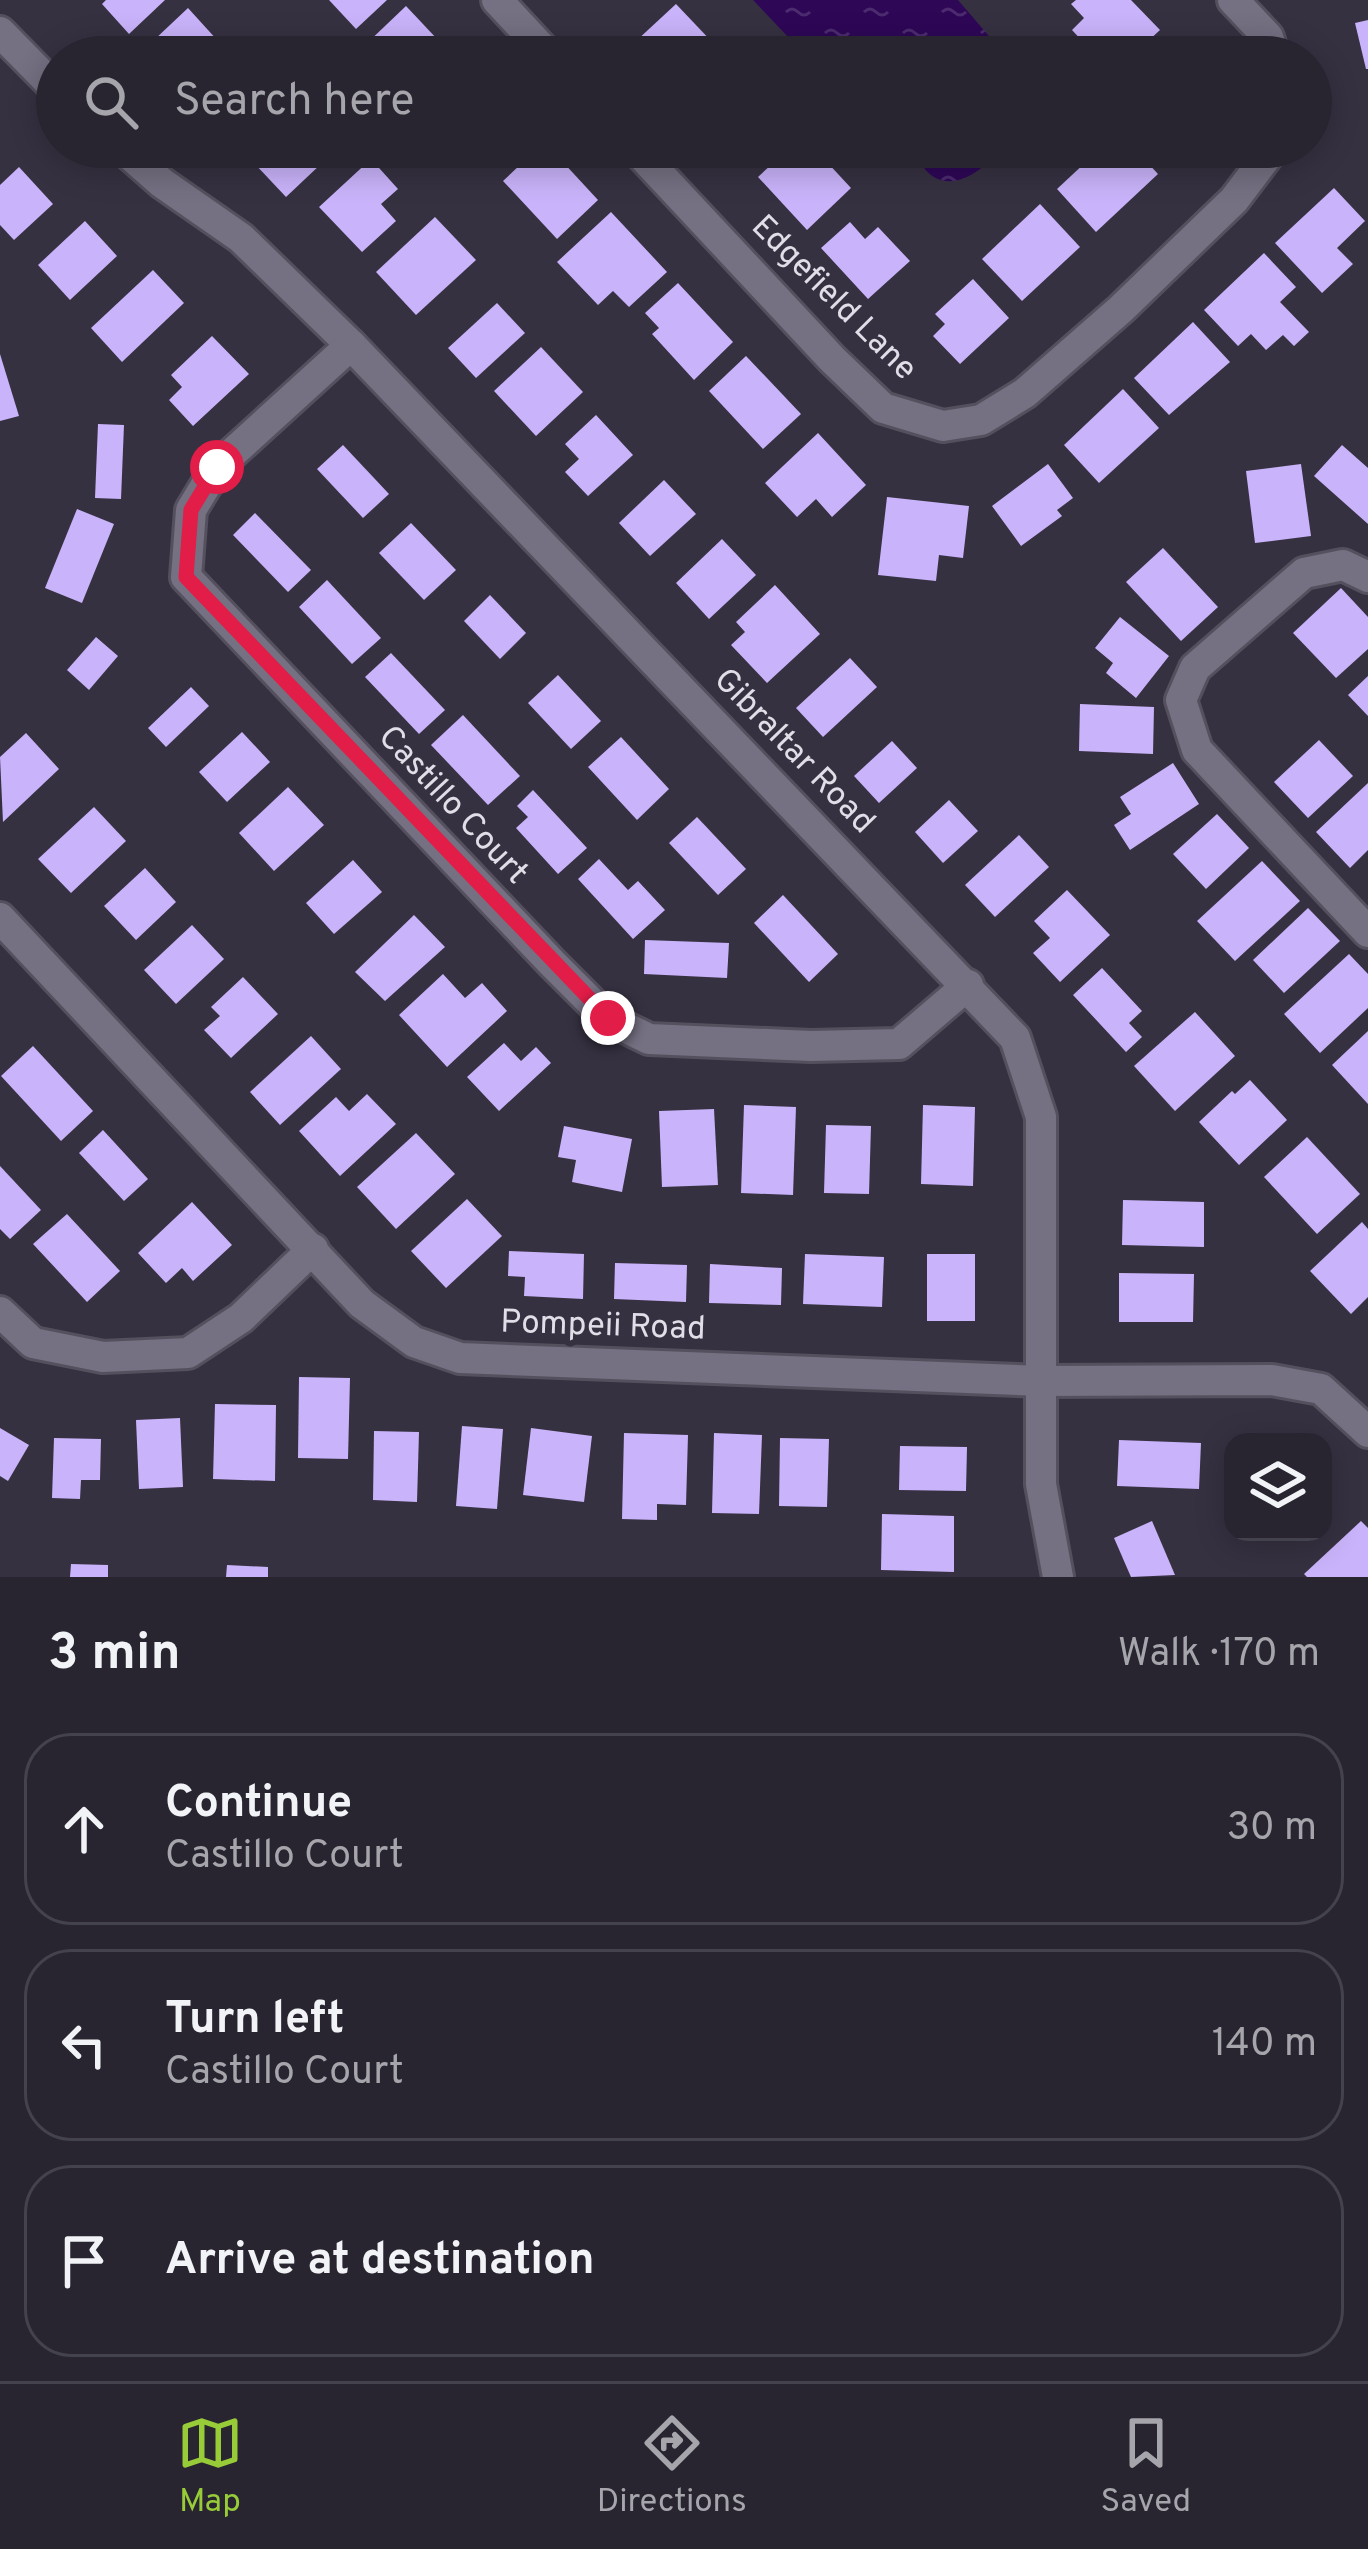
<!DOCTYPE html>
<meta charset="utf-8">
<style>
:root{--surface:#282531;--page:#34313d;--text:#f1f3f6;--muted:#a5a5ab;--line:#44424d;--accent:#97cc38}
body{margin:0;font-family:Overpass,sans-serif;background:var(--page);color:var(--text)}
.controls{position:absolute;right:36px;bottom:36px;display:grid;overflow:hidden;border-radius:24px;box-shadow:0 6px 30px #0003}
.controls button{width:108px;height:108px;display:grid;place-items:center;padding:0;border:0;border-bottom:3px solid var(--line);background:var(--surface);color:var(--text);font:60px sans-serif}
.stop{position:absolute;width:36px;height:36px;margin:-27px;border:9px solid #e11d48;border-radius:50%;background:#fff}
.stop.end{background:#e11d48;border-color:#fff;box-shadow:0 3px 12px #0008}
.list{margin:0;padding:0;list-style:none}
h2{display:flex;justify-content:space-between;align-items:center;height:156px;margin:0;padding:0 48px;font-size:51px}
h2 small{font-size:39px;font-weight:400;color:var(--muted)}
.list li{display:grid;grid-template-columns:78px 1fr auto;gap:36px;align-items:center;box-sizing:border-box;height:192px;margin:0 24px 24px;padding:0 24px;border:3px solid var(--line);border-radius:48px}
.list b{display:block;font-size:45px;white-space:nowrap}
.list p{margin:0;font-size:39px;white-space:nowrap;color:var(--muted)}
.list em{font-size:39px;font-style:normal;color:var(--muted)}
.icon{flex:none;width:66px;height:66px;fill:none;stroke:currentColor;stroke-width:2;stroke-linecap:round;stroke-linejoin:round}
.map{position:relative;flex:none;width:1368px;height:1577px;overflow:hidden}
.search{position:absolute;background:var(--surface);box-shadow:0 6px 30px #0003;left:36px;right:36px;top:36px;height:132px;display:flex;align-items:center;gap:30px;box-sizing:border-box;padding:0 42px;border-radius:66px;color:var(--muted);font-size:45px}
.sheet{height:804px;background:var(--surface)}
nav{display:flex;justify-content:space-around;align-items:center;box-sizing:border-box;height:168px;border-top:3px solid var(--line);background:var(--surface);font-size:33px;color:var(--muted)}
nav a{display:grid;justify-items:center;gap:6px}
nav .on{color:var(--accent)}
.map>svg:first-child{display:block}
</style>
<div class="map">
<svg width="1368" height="1577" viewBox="0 0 1368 1577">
<defs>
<pattern id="water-ripples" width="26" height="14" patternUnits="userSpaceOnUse" patternTransform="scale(3)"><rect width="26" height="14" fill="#2e0757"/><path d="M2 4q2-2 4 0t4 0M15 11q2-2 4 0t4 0" fill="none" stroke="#4c2b6f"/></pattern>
</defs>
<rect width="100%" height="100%" fill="#363141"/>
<!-- water -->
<g fill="url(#water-ripples)">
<polygon points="753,0 958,0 1007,57 807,57"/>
<path d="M913 147H1002C975 182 932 202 913 147Z"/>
</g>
<!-- building -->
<g fill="#c9b3fa">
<polygon points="106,0 165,0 129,34 102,4"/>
<polygon points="329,0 387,0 356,29"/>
<polygon points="1076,0 1131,0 1160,30 1131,57 1125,57 1115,46 1103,57 1097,57 1072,30 1084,18 1071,4"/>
<polygon points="676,4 714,44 700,57 649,57 635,42"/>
<polygon points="406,6 454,57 373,57 363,47"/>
<polygon points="188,8 218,41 201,57 136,57"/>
<polygon points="1368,20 1368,69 1366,69 1355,23"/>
<polygon points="268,147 339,147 286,197 253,162"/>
<polygon points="539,147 549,147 598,200 557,239 503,181"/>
<polygon points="790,147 813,147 851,188 807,230 758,177"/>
<polygon points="1102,147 1133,147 1158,174 1096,232 1057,189"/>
<polygon points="371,159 398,189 381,204 396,221 362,252 319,207"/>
<polygon points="19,167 53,204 14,240 0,225 0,185"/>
<polygon points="1334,188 1365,221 1337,248 1353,264 1322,293 1275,243"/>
<polygon points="1040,204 1080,247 1022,301 982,259"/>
<polygon points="611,212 667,272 629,307 613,291 598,305 557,262"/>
<polygon points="435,217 476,260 416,315 376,272"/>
<polygon points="85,221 117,256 70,300 38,265"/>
<polygon points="850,222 865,239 878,227 910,261 868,299 821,248"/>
<polygon points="1264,253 1296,287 1280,302 1309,332 1294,346 1283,335 1266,350 1251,334 1238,346 1204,310"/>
<polygon points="153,270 184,303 122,362 91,328"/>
<polygon points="973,279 1009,318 960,364 933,336 945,324 935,314"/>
<polygon points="678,283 733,342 694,380 652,334 659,328 645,313"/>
<polygon points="497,303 525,333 476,378 448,348"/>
<polygon points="1193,322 1230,362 1169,415 1134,378"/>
<polygon points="212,336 249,374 193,426 169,400 182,387 171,375"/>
<polygon points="541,347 583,392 536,436 494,391"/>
<polygon points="0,354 19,416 0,421"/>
<polygon points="746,356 801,414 763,449 709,391"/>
<polygon points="1123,389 1159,428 1099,483 1064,445"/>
<polygon points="596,415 633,455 588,496 565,472 579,459 565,444"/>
<polygon points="98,424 124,425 121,499 95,498"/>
<polygon points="818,433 866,485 832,517 816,499 797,517 765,483"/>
<polygon points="343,445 389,494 363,518 317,469"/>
<polygon points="1342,445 1368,468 1368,524 1314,476"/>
<polygon points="1048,464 1073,498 1057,510 1062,516 1021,546 992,506"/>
<polygon points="1301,464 1311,536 1255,543 1246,471"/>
<polygon points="664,480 696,514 650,556 619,523"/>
<polygon points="887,497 969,506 963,558 939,555 936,581 878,575"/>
<polygon points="77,509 114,524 82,603 45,588"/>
<polygon points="255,513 311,570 288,592 233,535"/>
<polygon points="411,523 456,570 424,600 379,553"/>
<polygon points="722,539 756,575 709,619 676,583"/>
<polygon points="1163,548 1218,607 1181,641 1126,582"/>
<polygon points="327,580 381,638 352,664 299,607"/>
<polygon points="775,585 820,634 767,683 731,645 745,632 736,622"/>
<polygon points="1341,588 1368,617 1368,649 1336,678 1293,633"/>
<polygon points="490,595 526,633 500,659 464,621"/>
<polygon points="1120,617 1169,656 1136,698 1106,673 1113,663 1095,648"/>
<polygon points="96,637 118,656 89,690 67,670"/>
<polygon points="391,653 445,710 419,734 365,677"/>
<polygon points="850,658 877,687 823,737 796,708"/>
<polygon points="558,675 601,721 571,749 528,703"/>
<polygon points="1368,676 1368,716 1348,695"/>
<polygon points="191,687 209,706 166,747 148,728"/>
<polygon points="1080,704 1154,707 1153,754 1079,751"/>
<polygon points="463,715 520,776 488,805 431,745"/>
<polygon points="242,732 270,762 227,802 199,772"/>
<polygon points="26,733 59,769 3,822 0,757"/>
<polygon points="621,737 669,789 637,820 588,767"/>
<polygon points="1319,740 1353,776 1308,818 1274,782"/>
<polygon points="892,741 917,768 879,803 854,776"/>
<polygon points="1173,763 1199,804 1130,850 1114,825 1131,814 1120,797"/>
<polygon points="1368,783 1368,850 1350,868 1316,832"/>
<polygon points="288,787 324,825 274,871 239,833"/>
<polygon points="533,790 587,848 558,874 516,828 528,817 517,806"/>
<polygon points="949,800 978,831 943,863 915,832"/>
<polygon points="94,807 126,841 71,893 38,859"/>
<polygon points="1217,814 1249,848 1206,889 1173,854"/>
<polygon points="697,817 746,869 718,895 669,843"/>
<polygon points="1019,835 1049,867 995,917 965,885"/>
<polygon points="599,859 628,890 638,881 665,910 633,939 578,879"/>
<polygon points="353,860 382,892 334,934 306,903"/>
<polygon points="1262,861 1300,901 1235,961 1197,921"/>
<polygon points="145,868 176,902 136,940 104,906"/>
<polygon points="1067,890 1110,935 1060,982 1033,953 1050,938 1034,921"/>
<polygon points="783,895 838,954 809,982 754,923"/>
<polygon points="1308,908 1340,941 1284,993 1253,960"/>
<polygon points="414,915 445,947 385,1001 355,972"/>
<polygon points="192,925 224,959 176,1004 144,970"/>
<polygon points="645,940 729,943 727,978 644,974"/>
<polygon points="1349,954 1368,974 1368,1008 1320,1053 1284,1014"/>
<polygon points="1102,968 1142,1011 1129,1023 1142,1037 1126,1052 1073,995"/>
<polygon points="443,974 465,998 482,983 507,1011 447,1067 399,1015"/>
<polygon points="243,977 278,1014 231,1058 204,1030 220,1016 211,1007"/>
<polygon points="1195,1012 1235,1056 1175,1111 1134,1066"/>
<polygon points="1368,1031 1368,1104 1332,1065"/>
<polygon points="311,1036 341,1069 280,1125 250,1092"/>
<polygon points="504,1043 521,1061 536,1047 551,1063 499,1111 467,1077"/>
<polygon points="33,1046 93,1111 61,1141 1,1076"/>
<polygon points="1250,1080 1287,1120 1239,1165 1199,1122 1232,1091 1235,1094"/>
<polygon points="367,1094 396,1124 340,1176 299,1131 336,1097 349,1111"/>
<polygon points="744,1105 796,1107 793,1195 741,1193"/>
<polygon points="923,1105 975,1107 973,1186 921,1184"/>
<polygon points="714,1109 718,1185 662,1187 659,1111"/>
<polygon points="826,1125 871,1126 869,1194 824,1193"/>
<polygon points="564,1126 632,1139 622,1192 572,1182 576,1160 558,1157"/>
<polygon points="103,1130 148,1179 124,1201 79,1153"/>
<polygon points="416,1133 455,1174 396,1229 357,1187"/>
<polygon points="1307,1137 1360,1194 1317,1234 1264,1177"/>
<polygon points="0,1166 41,1210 10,1239 0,1229"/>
<polygon points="467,1199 502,1236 446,1288 411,1251"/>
<polygon points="1123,1200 1204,1202 1204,1247 1122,1245"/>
<polygon points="192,1202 232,1245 193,1281 182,1268 166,1283 138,1253"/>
<polygon points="67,1214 120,1271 87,1302 33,1244"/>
<polygon points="1362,1222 1368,1229 1368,1297 1351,1314 1310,1271"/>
<polygon points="509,1251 584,1254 583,1299 524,1296 525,1277 508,1276"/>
<polygon points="805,1254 884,1257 882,1307 803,1304"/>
<rect x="927" y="1254" width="48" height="67"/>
<polygon points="615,1263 687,1265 686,1302 614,1299"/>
<polygon points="710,1264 782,1268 781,1305 709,1303"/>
<polygon points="1119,1273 1194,1274 1193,1322 1119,1322"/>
<polygon points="299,1377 350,1378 348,1459 298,1458"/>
<polygon points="215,1404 276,1405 275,1481 213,1479"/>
<polygon points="180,1418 183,1487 139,1489 136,1420"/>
<polygon points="462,1426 503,1429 497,1509 456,1506"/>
<polygon points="0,1428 29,1445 8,1481 0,1476"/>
<polygon points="531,1428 592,1436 584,1502 523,1495"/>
<polygon points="374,1431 419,1432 417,1502 373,1500"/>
<polygon points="624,1433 688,1435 686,1505 657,1504 657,1520 622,1519"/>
<polygon points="714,1433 762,1435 759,1514 712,1513"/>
<polygon points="54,1438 101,1439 100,1480 81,1480 80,1499 52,1498"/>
<polygon points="780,1438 829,1439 827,1507 779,1506"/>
<polygon points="1119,1440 1201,1443 1199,1489 1117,1486"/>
<polygon points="900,1446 967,1447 966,1491 899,1490"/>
<polygon points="882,1514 954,1516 954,1572 881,1570"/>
<polygon points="1152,1521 1175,1575 1131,1577 1114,1538"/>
<polygon points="1361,1521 1368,1528 1368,1577 1307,1577 1304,1574"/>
<polygon points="71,1564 108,1565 108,1577 70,1577"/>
<polygon points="227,1565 268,1567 268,1577 226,1577"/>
</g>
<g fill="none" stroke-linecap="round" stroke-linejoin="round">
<defs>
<g id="minor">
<polyline points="497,0 550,57"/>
<polyline points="1233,0 1268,37 1274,57"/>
<polyline points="0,32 57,90"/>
<polyline points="121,147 162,183 241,238 351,345 1015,1038 1041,1117 1041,1484 1058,1577"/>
<polyline points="634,147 832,359 883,408 943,426 981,420 1025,393 1121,309 1234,200 1274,147"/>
<polyline points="351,345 217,467 191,510 186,577 552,963 608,1019 649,1039 811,1046 899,1044 968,985"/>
<polyline points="1368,577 1343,565 1304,573 1195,668 1181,700 1197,750 1368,932"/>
<polyline points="0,918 362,1304 414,1342 460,1358 1041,1381 1272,1380 1321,1389 1368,1432"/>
<polyline points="0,1312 33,1343 103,1357 188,1353 241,1318 313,1249"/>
</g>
</defs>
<!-- minor casing -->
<use href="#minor" stroke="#55505e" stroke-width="36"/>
<!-- minor -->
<use href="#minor" stroke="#757082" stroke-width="30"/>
</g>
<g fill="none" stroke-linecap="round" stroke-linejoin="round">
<!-- route -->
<polyline stroke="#e11d48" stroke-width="15" points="217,467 191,510 186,577 608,1018"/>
</g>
<g text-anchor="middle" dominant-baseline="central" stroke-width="12" stroke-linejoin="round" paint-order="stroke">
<!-- street labels -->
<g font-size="33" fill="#e1dee8" stroke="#363141">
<text transform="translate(833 299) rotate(45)">Edgefield Lane</text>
<text transform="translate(793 752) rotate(46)">Gibraltar Road</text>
<text transform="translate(452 806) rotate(47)">Castillo Court</text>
<text transform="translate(603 1327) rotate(2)">Pompeii Road</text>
</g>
</g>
</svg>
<div class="controls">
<button><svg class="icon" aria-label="layers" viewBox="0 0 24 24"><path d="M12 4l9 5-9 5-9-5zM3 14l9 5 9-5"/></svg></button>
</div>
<div class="stop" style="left:217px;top:467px"></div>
<div class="stop end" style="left:608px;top:1018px"></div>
<div class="search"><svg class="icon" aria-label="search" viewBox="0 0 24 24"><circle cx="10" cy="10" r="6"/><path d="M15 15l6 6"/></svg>Search here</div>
</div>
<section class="sheet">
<h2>3 min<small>Walk · 170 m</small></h2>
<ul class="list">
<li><svg class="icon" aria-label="ahead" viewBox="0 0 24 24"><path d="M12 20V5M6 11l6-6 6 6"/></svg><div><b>Continue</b><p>Castillo Court</p></div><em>30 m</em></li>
<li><svg class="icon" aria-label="left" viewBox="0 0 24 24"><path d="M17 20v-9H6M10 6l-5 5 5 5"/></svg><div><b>Turn left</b><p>Castillo Court</p></div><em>140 m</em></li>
<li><svg class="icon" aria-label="arrive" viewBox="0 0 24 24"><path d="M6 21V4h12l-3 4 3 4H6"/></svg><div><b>Arrive at destination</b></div></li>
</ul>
</section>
<nav>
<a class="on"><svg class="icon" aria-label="map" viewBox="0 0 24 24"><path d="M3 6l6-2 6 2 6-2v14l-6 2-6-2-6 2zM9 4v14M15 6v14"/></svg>Map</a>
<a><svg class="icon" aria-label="directions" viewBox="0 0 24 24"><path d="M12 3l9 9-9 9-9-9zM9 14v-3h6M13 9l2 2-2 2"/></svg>Directions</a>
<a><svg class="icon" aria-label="saved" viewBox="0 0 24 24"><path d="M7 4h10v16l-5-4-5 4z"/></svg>Saved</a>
</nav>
